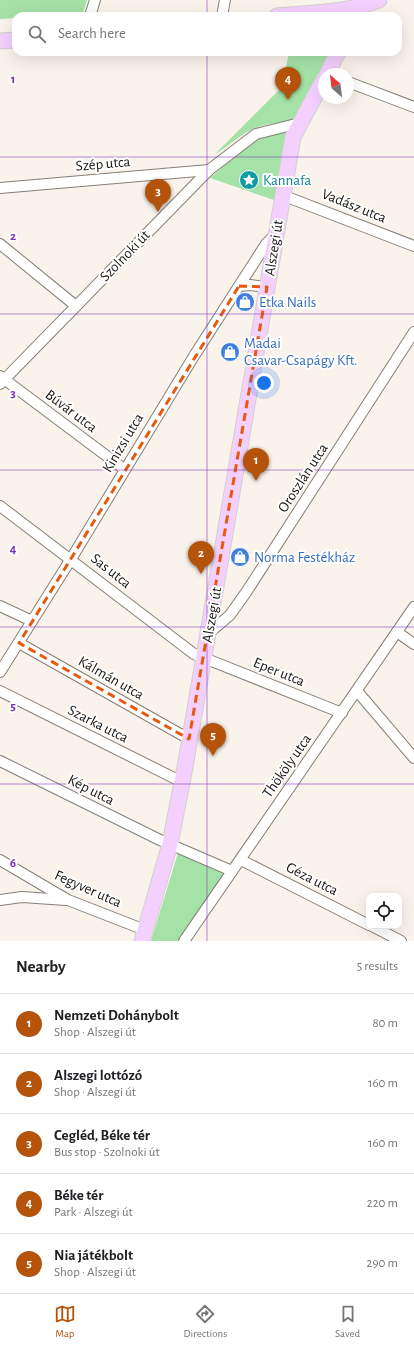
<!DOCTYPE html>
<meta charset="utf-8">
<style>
:root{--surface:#fff;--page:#f6f6f6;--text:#202124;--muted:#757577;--line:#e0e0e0;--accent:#b45309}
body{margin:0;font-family:"Alegreya Sans",sans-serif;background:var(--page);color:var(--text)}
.controls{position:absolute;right:12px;bottom:12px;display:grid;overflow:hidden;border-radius:8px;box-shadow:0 4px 16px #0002}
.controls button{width:36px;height:36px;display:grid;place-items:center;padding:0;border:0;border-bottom:1px solid var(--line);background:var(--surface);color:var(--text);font:20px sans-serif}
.compass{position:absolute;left:318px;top:68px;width:36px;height:36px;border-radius:50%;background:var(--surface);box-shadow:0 4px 16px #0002;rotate:332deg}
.you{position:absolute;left:264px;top:383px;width:14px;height:14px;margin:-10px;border:3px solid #fff;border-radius:50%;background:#1a73e8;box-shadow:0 0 0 6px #1a73e833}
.badge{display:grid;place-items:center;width:26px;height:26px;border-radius:50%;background:var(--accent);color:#fff;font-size:13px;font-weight:700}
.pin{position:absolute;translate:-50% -33px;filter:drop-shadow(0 1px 2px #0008)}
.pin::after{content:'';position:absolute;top:21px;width:14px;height:12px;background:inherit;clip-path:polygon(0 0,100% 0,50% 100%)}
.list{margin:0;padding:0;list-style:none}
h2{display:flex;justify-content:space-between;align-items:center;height:52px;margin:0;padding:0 16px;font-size:17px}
h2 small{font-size:13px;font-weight:400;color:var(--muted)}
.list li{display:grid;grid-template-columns:26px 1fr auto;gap:12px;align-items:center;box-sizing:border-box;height:60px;padding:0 16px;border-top:1px solid var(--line)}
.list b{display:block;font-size:15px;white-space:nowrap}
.list p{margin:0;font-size:13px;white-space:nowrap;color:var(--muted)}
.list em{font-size:13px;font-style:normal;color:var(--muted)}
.icon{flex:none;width:22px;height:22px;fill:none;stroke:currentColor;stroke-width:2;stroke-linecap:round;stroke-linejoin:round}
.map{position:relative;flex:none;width:414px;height:941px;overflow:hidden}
.search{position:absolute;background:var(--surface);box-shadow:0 4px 16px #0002;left:12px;right:12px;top:12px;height:44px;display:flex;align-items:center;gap:10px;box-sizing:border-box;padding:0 14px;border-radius:12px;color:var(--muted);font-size:15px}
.sheet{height:352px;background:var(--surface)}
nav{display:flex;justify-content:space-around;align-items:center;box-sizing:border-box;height:56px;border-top:1px solid var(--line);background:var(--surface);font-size:11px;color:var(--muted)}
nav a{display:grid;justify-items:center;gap:2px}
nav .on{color:var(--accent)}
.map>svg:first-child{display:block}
</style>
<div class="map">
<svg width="414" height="941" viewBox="0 0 414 941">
<rect width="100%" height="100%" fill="#faf3eb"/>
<!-- green -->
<g fill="#a5e2a7">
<polygon points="0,0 87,0 83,13 16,16 16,18 0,19"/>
<path d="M289 52H334L295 119C283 125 270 122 258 127 242 132 230 146 215 154L282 87Z"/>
<polygon points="285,132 289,136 274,200 210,178 255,139"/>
<polygon points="178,853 224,874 179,941 151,941"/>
</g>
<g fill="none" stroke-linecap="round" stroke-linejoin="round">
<defs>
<g id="street">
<polyline points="90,16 95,0"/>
<polyline points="222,16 225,0"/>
<polyline points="348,82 414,107"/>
<polyline points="0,188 209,170"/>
<polyline points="282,195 414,246"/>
<polyline points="0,244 76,306"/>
<polyline points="239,286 250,285 267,287"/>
<polyline points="0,376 124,469"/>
<polyline points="0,384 209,170 256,134 300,123"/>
<polyline points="0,506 194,654 342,713"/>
<polyline points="0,606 32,621"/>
<polyline points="397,632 414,644"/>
<polyline points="209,633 230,615 247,591 414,332"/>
<polyline points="19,643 189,739"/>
<polyline points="0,672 71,559 194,356 266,244 276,234"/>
<polyline points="0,691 182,782"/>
<polyline points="357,691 414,758"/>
<polyline points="0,761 160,840 232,871"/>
<polyline points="0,860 68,900 145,930"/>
<polyline points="241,860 369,925"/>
<polyline points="0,900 22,897 66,900"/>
<polyline points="372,926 401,941"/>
<polyline points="184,941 414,607"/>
</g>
<g id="primary">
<path d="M277 16C311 13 347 13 379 0"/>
<polyline points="0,41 16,40"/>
<polyline points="327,74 338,52"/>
<polyline points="142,941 170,844 185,767 293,137 324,79"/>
</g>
</defs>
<!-- street casing -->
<use href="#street" stroke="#867f78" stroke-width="12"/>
<!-- primary casing -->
<use href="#primary" stroke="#d1d0d0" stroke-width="17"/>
<!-- street -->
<use href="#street" stroke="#fff" stroke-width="10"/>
<!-- primary -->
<use href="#primary" stroke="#f4d0fe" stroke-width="15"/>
</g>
<!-- marked area -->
<path fill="none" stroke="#e8590c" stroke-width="3" stroke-dasharray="8 5" stroke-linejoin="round" d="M239 286 267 287 189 739 19 643Z"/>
<!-- grid -->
<path fill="none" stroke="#7b2cbf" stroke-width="1" stroke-opacity="0.55" d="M207 0V16M207 52V941M0 157H414M0 314H414M0 470H414M0 627H414M0 784H414"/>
<!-- icons -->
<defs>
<symbol id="sight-disc" viewBox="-11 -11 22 22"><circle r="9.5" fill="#0f9aa8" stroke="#fff"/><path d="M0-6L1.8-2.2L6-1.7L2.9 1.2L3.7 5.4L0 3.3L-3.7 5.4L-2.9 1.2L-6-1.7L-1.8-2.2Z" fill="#fff"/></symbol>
<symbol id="shop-disc" viewBox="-11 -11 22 22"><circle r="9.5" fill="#3f7fe0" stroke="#fff"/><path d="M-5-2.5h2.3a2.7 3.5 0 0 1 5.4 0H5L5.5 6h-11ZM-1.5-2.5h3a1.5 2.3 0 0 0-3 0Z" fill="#fff"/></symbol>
</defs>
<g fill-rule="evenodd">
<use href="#sight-disc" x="238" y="169" width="22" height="22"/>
<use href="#shop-disc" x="234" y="291" width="22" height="22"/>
<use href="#shop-disc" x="219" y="341" width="22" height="22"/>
<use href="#shop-disc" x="229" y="546" width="22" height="22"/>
</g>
<g text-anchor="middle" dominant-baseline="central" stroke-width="4" stroke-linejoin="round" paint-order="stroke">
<!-- street labels -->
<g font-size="15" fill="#181613" stroke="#fff">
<text transform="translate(103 164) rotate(-5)">Szép utca</text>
<text transform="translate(354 206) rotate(22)">Vadász utca</text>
<text transform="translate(274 248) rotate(-81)">Alszegi út</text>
<text transform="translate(125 256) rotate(-46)">Szolnoki út</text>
<text transform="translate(71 411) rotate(37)">Búvár utca</text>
<text transform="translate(123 443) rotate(-59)">Kinizsi utca</text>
<text transform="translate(303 478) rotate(-57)">Oroszlán utca</text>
<text transform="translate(111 571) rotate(38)">Sas utca</text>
<text transform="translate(212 615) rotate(-80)">Alszegi út</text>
<text transform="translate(279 672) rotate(22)">Eper utca</text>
<text transform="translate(111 678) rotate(30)">Kálmán utca</text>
<text transform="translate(98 724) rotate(27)">Szarka utca</text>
<text transform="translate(287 766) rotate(-55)">Thököly utca</text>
<text transform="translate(91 790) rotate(27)">Kép utca</text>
<text transform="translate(312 879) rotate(27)">Géza utca</text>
<text transform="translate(88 889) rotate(24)">Fegyver utca</text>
</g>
<!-- culture labels -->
<g font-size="15" fill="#0d838f" stroke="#fff" text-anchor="start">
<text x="263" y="180">Kannafa</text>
</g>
<!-- shop labels -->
<g font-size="15" fill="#366cbe" stroke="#fff" text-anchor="start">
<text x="259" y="302">Etka Nails</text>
<text x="244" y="343">Madai<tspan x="244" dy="17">Csavar-Csapágy Kft.</tspan></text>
<text x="254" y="557">Norma Festékház</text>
</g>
</g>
<g font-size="13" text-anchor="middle" font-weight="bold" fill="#7b2cbf" stroke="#fff" stroke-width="4" stroke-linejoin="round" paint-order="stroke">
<text x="13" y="83">1</text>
<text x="13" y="240">2</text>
<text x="13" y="397">3</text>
<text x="13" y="553">4</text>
<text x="13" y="710">5</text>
<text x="13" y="867">6</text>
</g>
</svg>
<div class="controls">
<button><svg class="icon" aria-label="locate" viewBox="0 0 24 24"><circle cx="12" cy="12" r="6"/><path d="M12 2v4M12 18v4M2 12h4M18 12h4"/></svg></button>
</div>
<svg class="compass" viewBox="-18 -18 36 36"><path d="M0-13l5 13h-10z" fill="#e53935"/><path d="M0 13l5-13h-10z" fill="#757577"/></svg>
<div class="you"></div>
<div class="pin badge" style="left:256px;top:481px">1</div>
<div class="pin badge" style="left:201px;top:574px">2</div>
<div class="pin badge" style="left:158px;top:212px">3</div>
<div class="pin badge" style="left:288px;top:100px">4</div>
<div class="pin badge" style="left:213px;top:756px">5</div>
<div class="search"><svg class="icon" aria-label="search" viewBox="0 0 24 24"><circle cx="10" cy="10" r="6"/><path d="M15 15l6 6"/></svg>Search here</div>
</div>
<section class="sheet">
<h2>Nearby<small>5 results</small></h2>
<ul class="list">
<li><span class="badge">1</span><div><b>Nemzeti Dohánybolt</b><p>Shop · Alszegi út</p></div><em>80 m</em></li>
<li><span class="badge">2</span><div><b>Alszegi lottózó</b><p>Shop · Alszegi út</p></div><em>160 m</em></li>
<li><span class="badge">3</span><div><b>Cegléd, Béke tér</b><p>Bus stop · Szolnoki út</p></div><em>160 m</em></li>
<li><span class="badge">4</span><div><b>Béke tér</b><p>Park · Alszegi út</p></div><em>220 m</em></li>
<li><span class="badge">5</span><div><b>Nia játékbolt</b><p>Shop · Alszegi út</p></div><em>290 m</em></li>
</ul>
</section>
<nav>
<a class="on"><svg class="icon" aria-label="map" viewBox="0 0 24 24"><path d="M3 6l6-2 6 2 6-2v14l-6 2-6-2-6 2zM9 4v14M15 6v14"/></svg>Map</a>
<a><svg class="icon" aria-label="directions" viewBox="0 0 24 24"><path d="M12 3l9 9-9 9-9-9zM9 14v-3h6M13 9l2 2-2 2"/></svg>Directions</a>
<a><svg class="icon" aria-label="saved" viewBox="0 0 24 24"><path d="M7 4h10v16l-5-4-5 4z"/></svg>Saved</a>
</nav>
